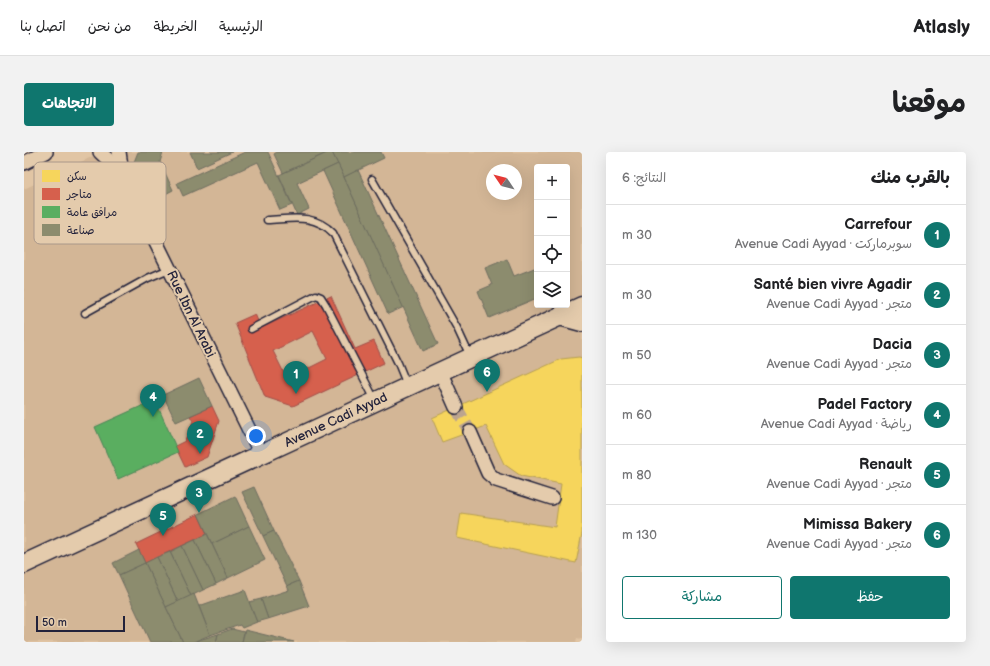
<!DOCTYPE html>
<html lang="ar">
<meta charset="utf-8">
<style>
:root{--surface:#fff;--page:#f2f2f2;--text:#202124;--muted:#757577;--line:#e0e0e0;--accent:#0f766e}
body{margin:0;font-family:"Balsamiq Sans","Playpen Sans Arabic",sans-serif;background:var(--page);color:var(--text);direction:rtl}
.controls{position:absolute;right:12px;top:12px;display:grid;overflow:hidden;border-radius:4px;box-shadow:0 4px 16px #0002}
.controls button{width:36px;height:36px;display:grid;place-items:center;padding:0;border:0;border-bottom:1px solid var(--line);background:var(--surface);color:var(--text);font:20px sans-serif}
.compass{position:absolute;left:462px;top:12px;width:36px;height:36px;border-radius:50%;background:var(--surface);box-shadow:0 4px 16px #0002;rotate:305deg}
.scale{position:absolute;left:12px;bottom:10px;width:89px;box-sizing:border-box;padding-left:4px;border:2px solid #22223b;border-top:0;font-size:11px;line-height:14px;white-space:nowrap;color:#22223b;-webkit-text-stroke:3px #e4cbac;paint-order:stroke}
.you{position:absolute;left:232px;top:284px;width:14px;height:14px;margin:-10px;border:3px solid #fff;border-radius:50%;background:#1a73e8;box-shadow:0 0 0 6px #1a73e833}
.badge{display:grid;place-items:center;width:26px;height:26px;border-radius:50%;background:var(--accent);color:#fff;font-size:13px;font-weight:700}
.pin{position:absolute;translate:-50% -33px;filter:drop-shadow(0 1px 2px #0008)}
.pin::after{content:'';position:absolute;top:21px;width:14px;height:12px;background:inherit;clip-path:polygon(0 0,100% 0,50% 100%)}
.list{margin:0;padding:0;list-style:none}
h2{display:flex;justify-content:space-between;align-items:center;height:52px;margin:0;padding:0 16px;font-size:17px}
h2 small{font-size:13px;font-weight:400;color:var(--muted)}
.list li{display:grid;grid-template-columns:26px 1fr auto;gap:12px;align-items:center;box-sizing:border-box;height:60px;padding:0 16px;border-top:1px solid var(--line)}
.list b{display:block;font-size:15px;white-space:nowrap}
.list p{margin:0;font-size:13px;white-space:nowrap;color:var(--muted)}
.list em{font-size:13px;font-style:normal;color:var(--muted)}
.actions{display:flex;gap:8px;padding:12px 16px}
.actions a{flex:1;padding:9px 0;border:1px solid var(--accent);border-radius:4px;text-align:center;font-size:14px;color:var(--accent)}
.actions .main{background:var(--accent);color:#fff}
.icon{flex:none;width:22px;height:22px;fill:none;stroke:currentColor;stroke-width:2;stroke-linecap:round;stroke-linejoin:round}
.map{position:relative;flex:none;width:558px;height:490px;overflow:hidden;direction:ltr;border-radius:4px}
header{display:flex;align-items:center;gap:24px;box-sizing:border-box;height:56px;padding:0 20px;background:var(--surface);border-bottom:1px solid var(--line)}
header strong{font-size:19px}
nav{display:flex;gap:22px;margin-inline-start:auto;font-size:14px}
.intro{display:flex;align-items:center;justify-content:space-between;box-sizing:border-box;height:96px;padding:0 24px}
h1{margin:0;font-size:28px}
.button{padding:10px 18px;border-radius:4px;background:var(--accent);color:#fff;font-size:14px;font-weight:700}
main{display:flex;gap:24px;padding:0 24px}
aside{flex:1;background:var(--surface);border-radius:4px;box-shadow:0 4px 16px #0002}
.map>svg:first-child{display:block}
</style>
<header>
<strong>Atlasly</strong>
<nav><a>الرئيسية</a><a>الخريطة</a><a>من نحن</a><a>اتصل بنا</a></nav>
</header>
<div class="intro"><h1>موقعنا</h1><a class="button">الاتجاهات</a></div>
<main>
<aside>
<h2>بالقرب منك<small>النتائج: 6</small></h2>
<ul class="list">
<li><span class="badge">1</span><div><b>Carrefour</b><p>سوبرماركت · Avenue Cadi Ayyad</p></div><em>30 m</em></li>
<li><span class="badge">2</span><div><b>Santé bien vivre Agadir</b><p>متجر · Avenue Cadi Ayyad</p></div><em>30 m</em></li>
<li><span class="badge">3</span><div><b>Dacia</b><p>متجر · Avenue Cadi Ayyad</p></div><em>50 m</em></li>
<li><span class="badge">4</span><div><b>Padel Factory</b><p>رياضة · Avenue Cadi Ayyad</p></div><em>60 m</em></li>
<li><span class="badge">5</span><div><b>Renault</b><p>متجر · Avenue Cadi Ayyad</p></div><em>80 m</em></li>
<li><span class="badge">6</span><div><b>Mimissa Bakery</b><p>متجر · Avenue Cadi Ayyad</p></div><em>130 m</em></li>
</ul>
<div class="actions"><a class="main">حفظ</a><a>مشاركة</a></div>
</aside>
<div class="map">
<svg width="558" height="490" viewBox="0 0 558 490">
<rect width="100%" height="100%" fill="#e1c5a4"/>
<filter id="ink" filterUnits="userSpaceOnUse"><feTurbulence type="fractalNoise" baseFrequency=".025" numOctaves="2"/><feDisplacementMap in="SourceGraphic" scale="8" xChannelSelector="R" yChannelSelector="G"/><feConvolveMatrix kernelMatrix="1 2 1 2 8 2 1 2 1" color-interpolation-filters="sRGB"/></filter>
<g filter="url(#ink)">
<!-- built -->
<path fill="#d3b696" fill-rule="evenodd" d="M78 0H558V487L553 486 552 490H0V37ZM513 15H543V153H513ZM468 18H492V42H468Z"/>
<!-- homes -->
<polygon fill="#f6d55c" stroke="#b69f52" points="555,205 558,206 558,381 552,411 433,386 437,361 531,375 537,332 497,324 480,312 462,274 418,290 408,266 537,207"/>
<!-- shops -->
<g fill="#d6604d" stroke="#a04d48" fill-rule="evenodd">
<path d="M307 144 331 197 350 189 360 211 269 254 241 245 211 171 231 162 237 176ZM289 179 303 207 263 227 249 199Z"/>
<polygon points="188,254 195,269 183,305 161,315 151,294 161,289 169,269 166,264"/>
<polygon points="174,362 183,382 121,411 112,392"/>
</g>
<!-- public -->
<polygon fill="#5aae61" stroke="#498456" points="131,248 154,300 94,327 71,275"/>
<!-- industry -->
<g fill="#8c8c6e" stroke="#6c6c5f">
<polygon points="114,0 139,0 136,10 149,38 128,49 114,19 115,18 112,11 110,10"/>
<polygon points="166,0 208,0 173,16"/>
<polygon points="221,0 244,0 268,53 256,58 234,10 159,44 153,31"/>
<polygon points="253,0 305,0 259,21 250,2"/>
<polygon points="305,0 308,0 314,12 273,31 285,57 273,63 255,23"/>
<polygon points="308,0 357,0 360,6 320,25"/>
<polygon points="314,12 380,155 364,162 299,19"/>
<polygon points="334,18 414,192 399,199 320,25"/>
<polygon points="483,107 490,124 513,115 513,146 465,166 454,139 468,133 461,116"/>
<polygon points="175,226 188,254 152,270 139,243"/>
<polygon points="230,335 250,379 239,384 218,340"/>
<polygon points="211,344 225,374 188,392 174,362"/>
<polygon points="225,374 241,408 204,426 188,392"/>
<polygon points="250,379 275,429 263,434 239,384"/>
<polygon points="183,382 204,426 192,432 171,388"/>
<polygon points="171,388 192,432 179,438 158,394"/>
<polygon points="158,394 179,438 167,444 146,400"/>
<polygon points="115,398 121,411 95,423 89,411"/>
<polygon points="146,400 167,444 154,450 133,405"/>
<polygon points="133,405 154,450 142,455 121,411"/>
<polygon points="121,411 142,455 159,490 126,490 95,423"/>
<polygon points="275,429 285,454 244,467 237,447 265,438 263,434"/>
<polygon points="221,438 233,470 218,476 216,473 186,483 175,454"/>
<polygon points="170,442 186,483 169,490 159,490 142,455"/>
<polygon points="237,447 244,467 233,470 225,450"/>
<polygon points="208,477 220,480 218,490 192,490 194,482"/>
<polygon points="221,478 270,490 218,490"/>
<polygon points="194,482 192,490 172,490 172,489"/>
</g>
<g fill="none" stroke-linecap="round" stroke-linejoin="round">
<!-- street-tunnel -->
<polyline stroke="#bba48f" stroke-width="13" stroke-dasharray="13 6" stroke-linecap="butt" points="432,255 446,280"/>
<defs>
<g id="lane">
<polyline points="348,27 433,176 446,204"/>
<path d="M243 68C268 67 290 61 309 81L374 211 383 233"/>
<polyline points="61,161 124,126 145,117"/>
<polyline points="227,177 292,143 297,145 302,153 351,248"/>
</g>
<g id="street">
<polyline points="76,0 98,21"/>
<polyline points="95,0 98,21 237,302"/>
<polyline points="0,11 22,0"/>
<polyline points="416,219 432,255"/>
<polyline points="446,280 464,321 472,328 528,346"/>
</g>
<g id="secondary">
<polyline points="536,164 558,170"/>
<polyline points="0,412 558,154"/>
</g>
</defs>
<!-- lane casing -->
<use href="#lane" stroke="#22223b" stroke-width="9"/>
<!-- street casing -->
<use href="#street" stroke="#22223b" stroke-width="16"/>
<!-- secondary casing -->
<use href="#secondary" stroke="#22223b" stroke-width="21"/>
<!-- lane -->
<use href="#lane" stroke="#e4cbac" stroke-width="6"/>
<!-- street -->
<use href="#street" stroke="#e4cbac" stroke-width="13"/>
<!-- secondary -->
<use href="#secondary" stroke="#e4cbac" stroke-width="18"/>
</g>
</g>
<g text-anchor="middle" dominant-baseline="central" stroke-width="4" stroke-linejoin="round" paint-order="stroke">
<!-- street labels -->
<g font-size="13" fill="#22223b" stroke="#e4cbac">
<text transform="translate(167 162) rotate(64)">Rue Ibn Al Arabi</text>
<text transform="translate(312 268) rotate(-25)">Avenue Cadi Ayyad</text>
</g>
</g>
<!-- legend -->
<rect x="10" y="10" width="132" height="82" rx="6" fill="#e4cbac" stroke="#aa988a" stroke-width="1"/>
<rect x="18" y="18" width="18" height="12" fill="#f6d55c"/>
<rect x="18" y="36" width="18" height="12" fill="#d6604d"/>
<rect x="18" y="54" width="18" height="12" fill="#5aae61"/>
<rect x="18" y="72" width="18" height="12" fill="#8c8c6e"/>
<g font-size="11" fill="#22223b">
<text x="43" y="28">سكن</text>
<text x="43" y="46">متاجر</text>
<text x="43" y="64">مرافق عامة</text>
<text x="43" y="82">صناعة</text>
</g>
</svg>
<div class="controls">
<button>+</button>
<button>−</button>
<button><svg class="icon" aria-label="locate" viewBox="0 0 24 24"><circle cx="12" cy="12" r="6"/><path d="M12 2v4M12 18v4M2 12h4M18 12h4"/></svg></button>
<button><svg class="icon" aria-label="layers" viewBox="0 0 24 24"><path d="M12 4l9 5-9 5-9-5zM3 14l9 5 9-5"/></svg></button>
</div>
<svg class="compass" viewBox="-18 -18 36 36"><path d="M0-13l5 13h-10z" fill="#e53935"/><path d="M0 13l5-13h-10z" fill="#757577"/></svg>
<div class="scale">50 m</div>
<div class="you"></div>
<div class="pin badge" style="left:272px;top:242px">1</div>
<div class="pin badge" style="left:176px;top:302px">2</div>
<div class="pin badge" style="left:175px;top:361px">3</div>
<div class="pin badge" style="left:129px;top:265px">4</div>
<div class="pin badge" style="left:139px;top:384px">5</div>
<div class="pin badge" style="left:463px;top:240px">6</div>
</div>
</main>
